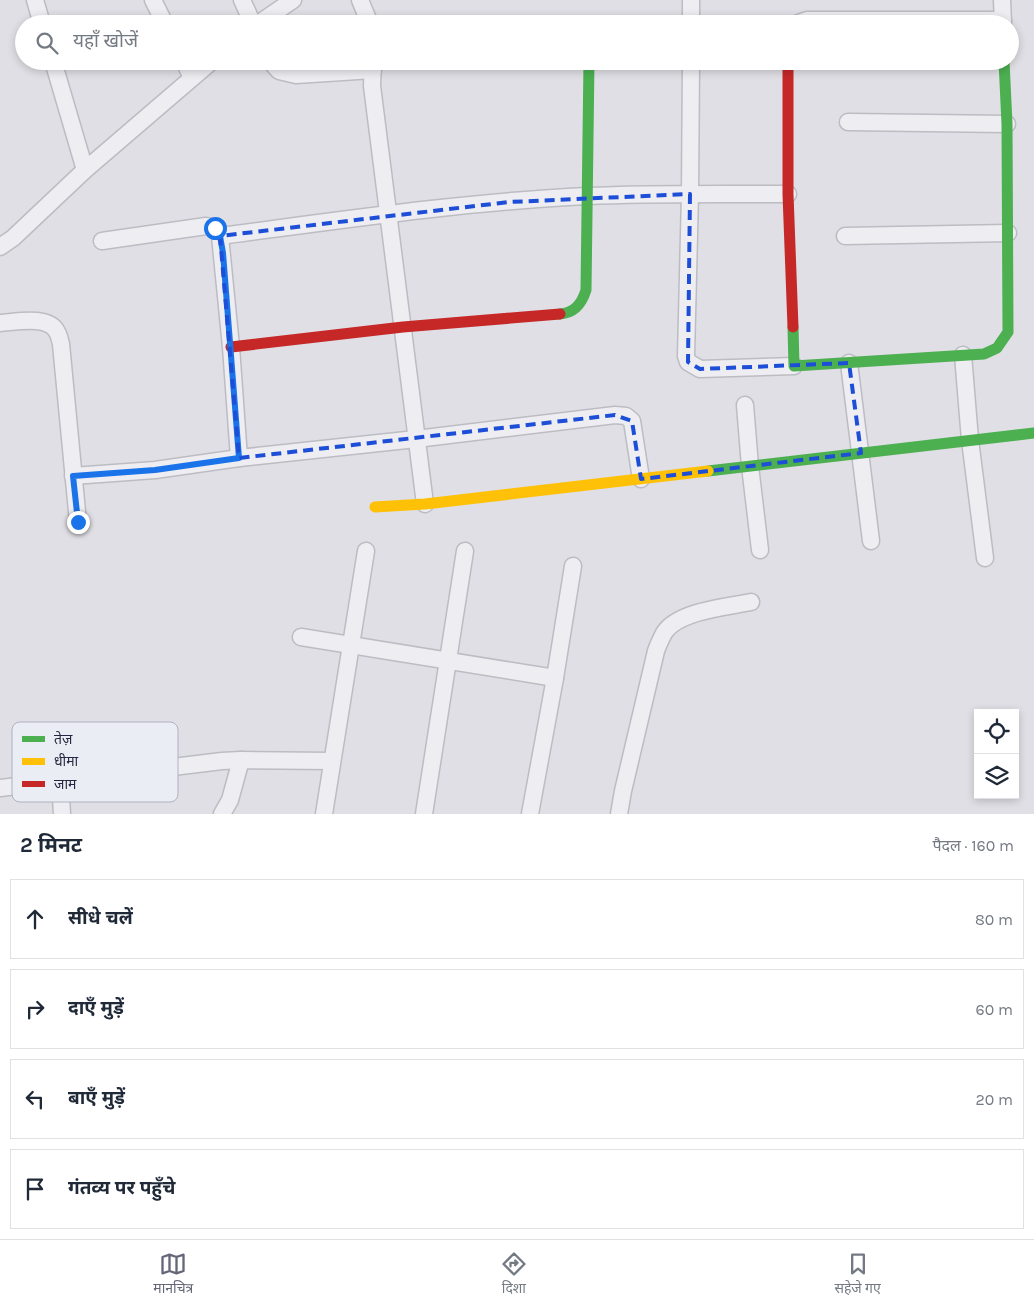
<!DOCTYPE html>
<html lang="hi">
<meta charset="utf-8">
<style>
:root{--surface:#fff;--page:#f2f2f3;--text:#1f2937;--muted:#747a83;--line:#e0e1e3;--accent:#656779}
body{margin:0;font-family:Karla,"Noto Sans Devanagari",sans-serif;background:var(--page);color:var(--text)}
.controls{position:absolute;right:15px;bottom:15px;display:grid;overflow:hidden;border-radius:0px;box-shadow:0 2px 8px #0003}
.controls button{width:45px;height:45px;display:grid;place-items:center;padding:0;border:0;border-bottom:1px solid var(--line);background:var(--surface);color:var(--text);font:25px sans-serif}
.stop{position:absolute;width:15px;height:15px;margin:-11px;border:4px solid #1a73e8;border-radius:50%;background:#fff}
.stop.end{background:#1a73e8;border-color:#fff;box-shadow:0 1px 5px #0008}
.list{margin:0;padding:0;list-style:none}
h2{display:flex;justify-content:space-between;align-items:center;height:65px;margin:0;padding:0 20px;font-size:21px}
h2 small{font-size:16px;font-weight:400;color:var(--muted)}
.list li{display:grid;grid-template-columns:32px 1fr auto;gap:15px;align-items:center;box-sizing:border-box;height:80px;margin:0 10px 10px;padding:0 10px;border:1px solid var(--line);border-radius:0px}
.list b{display:block;font-size:19px;white-space:nowrap}
.list em{font-size:16px;font-style:normal;color:var(--muted)}
.icon{flex:none;width:28px;height:28px;fill:none;stroke:currentColor;stroke-width:2;stroke-linecap:round;stroke-linejoin:round}
.map{position:relative;flex:none;width:1034px;height:814px;overflow:hidden}
.search{position:absolute;background:var(--surface);box-shadow:0 2px 8px #0003;left:15px;right:15px;top:15px;height:55px;display:flex;align-items:center;gap:12px;box-sizing:border-box;padding:0 18px;border-radius:28px;color:var(--muted);font-size:19px}
.sheet{height:425px;background:var(--surface)}
nav{display:flex;justify-content:space-around;align-items:center;box-sizing:border-box;height:70px;border-top:1px solid var(--line);background:var(--surface);font-size:14px;color:var(--muted)}
nav a{display:grid;justify-items:center;gap:2px}
nav .on{color:var(--accent)}
.map>svg:first-child{display:block}
</style>
<div class="map">
<svg width="1034" height="814" viewBox="0 0 1034 814">
<rect width="100%" height="100%" fill="#dfdfe5"/>
<g fill="none" stroke-linecap="round" stroke-linejoin="round">
<defs>
<g id="street">
<polyline points="35,0 42,24"/>
<polyline points="153,0 165,24"/>
<polyline points="242,0 253,24"/>
<polyline points="360,0 370,24"/>
<polyline points="1002,0 1003,24"/>
<polyline points="258,24 293,0"/>
<polyline points="691,24 691,0"/>
<polyline points="796,24 807,20 1003,20"/>
<polyline points="53,61 85,170"/>
<polyline points="184,61 192,78"/>
<polyline points="270,61 279,71 296,75 373,70"/>
<polyline points="373,61 372,86 425,504"/>
<polyline points="691,61 690,194 686,356 688,362 700,369 794,366"/>
<polyline points="848,122 1007,124"/>
<path d="M220 236C342 220 464 202 587 196 653 193 721 194 788 194"/>
<polyline points="845,236 1008,233"/>
<polyline points="102,241 206,226 215,228 220,236 231,347 239,458"/>
<polyline points="0,247 13,238 85,170 212,61"/>
<path d="M0 323C16 322 49 315 57 332 59 335 60 340 61 344L78 522"/>
<polyline points="963,355 970,440 985,558"/>
<polyline points="849,363 871,541"/>
<polyline points="745,405 750,466 760,550"/>
<polyline points="73,476 155,470 239,458 416,439 615,415 626,416 632,421 641,479"/>
<polyline points="301,637 555,678"/>
<polyline points="60,781 62,814"/>
<polyline points="0,788 222,761 241,760 332,761"/>
<polyline points="222,814 230,800 241,760"/>
<polyline points="324,814 366,551"/>
<polyline points="424,814 465,551"/>
<polyline points="530,814 555,678 573,566"/>
<path d="M619 814 623 791 656 651C658 645 661 639 664 633 678 611 726 607 751 602"/>
</g>
</defs>
<!-- street casing -->
<use href="#street" stroke="#bcbcc3" stroke-width="19"/>
<!-- street -->
<use href="#street" stroke="#eeeef2" stroke-width="16"/>
<!-- fast -->
<g stroke="#4caf50" stroke-width="11">
<path d="M560 314C575 313 582 303 586 290L589 61"/>
<polyline points="793,327 794,366 984,354 997,348 1008,332 1007,124 1004,61"/>
<polyline points="708,471 1034,433"/>
</g>
<!-- slow -->
<polyline stroke="#ffc107" stroke-width="11" points="375,507 425,504 708,471"/>
<!-- jam -->
<g stroke="#c62828" stroke-width="11">
<polyline points="788,61 788,194 793,327"/>
<polyline points="231,347 403,327 560,314"/>
</g>
</g>
<g fill="none" stroke-linecap="round" stroke-linejoin="round">
<!-- route -->
<polyline stroke="#1a73e8" stroke-width="6" points="78,522 73,476 155,470 239,458 223,253 220,236 215,228"/>
</g>
<!-- marked area -->
<path fill="none" stroke="#1d4ed8" stroke-width="4" stroke-dasharray="10 6" stroke-linejoin="round" d="M690 194 688 362 700 369 849 363 861 453 641 479 632 421 615 415 239 458 220 236 509 202Z"/>
<!-- legend -->
<rect x="12" y="722" width="166" height="80" rx="8" fill="#ebedf5" stroke="#afb2be" stroke-width="1"/>
<rect x="22" y="736" width="23" height="6" fill="#4caf50"/>
<rect x="22" y="758" width="23" height="7" fill="#ffc107"/>
<rect x="22" y="781" width="23" height="6" fill="#c62828"/>
<g font-size="14" fill="#24273f">
<text x="54" y="744">तेज़</text>
<text x="54" y="766">धीमा</text>
<text x="54" y="789">जाम</text>
</g>
</svg>
<div class="controls">
<button><svg class="icon" aria-label="locate" viewBox="0 0 24 24"><circle cx="12" cy="12" r="6"/><path d="M12 2v4M12 18v4M2 12h4M18 12h4"/></svg></button>
<button><svg class="icon" aria-label="layers" viewBox="0 0 24 24"><path d="M12 4l9 5-9 5-9-5zM3 14l9 5 9-5"/></svg></button>
</div>
<div class="stop" style="left:215px;top:228px"></div>
<div class="stop end" style="left:78px;top:522px"></div>
<div class="search"><svg class="icon" aria-label="search" viewBox="0 0 24 24"><circle cx="10" cy="10" r="6"/><path d="M15 15l6 6"/></svg>यहाँ खोजें</div>
</div>
<section class="sheet">
<h2>2 मिनट<small>पैदल · 160 m</small></h2>
<ul class="list">
<li><svg class="icon" aria-label="ahead" viewBox="0 0 24 24"><path d="M12 20V5M6 11l6-6 6 6"/></svg><div><b>सीधे चलें</b></div><em>80 m</em></li>
<li><svg class="icon" aria-label="right" viewBox="0 0 24 24"><path d="M7 20v-9h11M14 6l5 5-5 5"/></svg><div><b>दाएँ मुड़ें</b></div><em>60 m</em></li>
<li><svg class="icon" aria-label="left" viewBox="0 0 24 24"><path d="M17 20v-9H6M10 6l-5 5 5 5"/></svg><div><b>बाएँ मुड़ें</b></div><em>20 m</em></li>
<li><svg class="icon" aria-label="arrive" viewBox="0 0 24 24"><path d="M6 21V4h12l-3 4 3 4H6"/></svg><div><b>गंतव्य पर पहुँचे</b></div></li>
</ul>
</section>
<nav>
<a class="on"><svg class="icon" aria-label="map" viewBox="0 0 24 24"><path d="M3 6l6-2 6 2 6-2v14l-6 2-6-2-6 2zM9 4v14M15 6v14"/></svg>मानचित्र</a>
<a><svg class="icon" aria-label="directions" viewBox="0 0 24 24"><path d="M12 3l9 9-9 9-9-9zM9 14v-3h6M13 9l2 2-2 2"/></svg>दिशा</a>
<a><svg class="icon" aria-label="saved" viewBox="0 0 24 24"><path d="M7 4h10v16l-5-4-5 4z"/></svg>सहेजे गए</a>
</nav>
